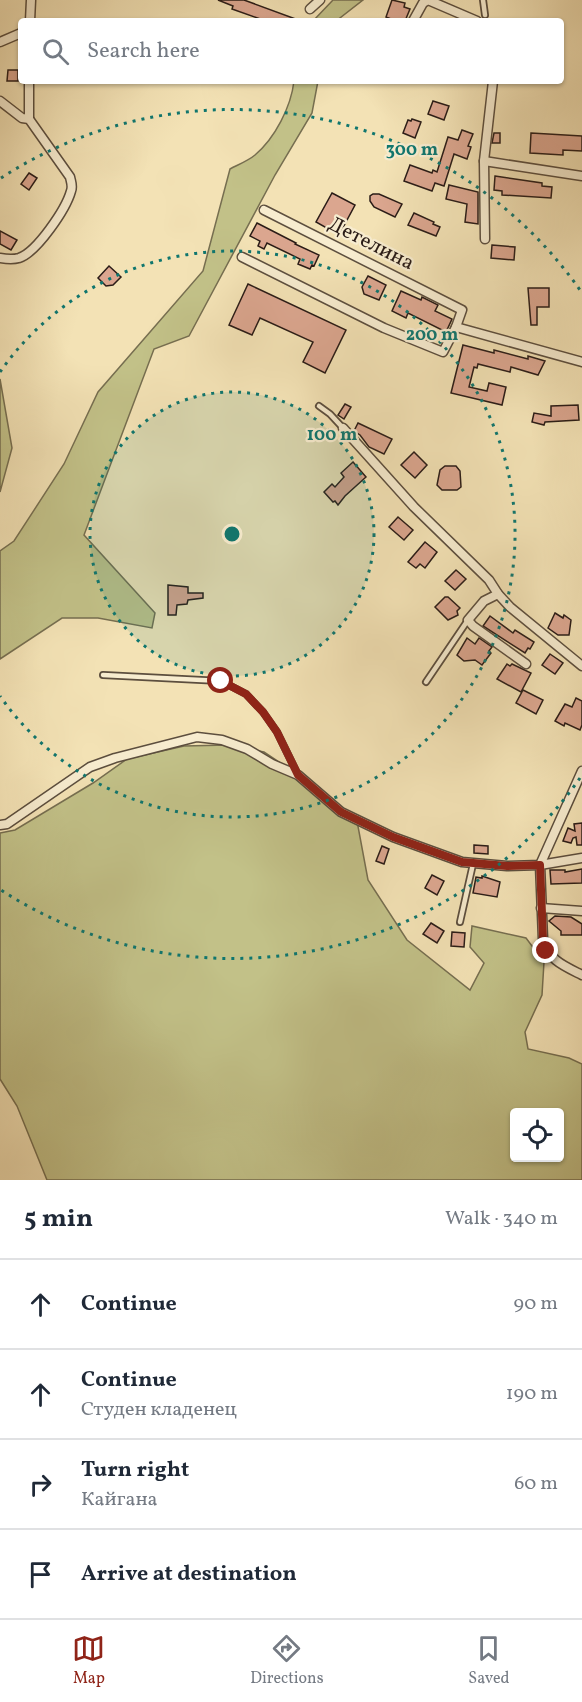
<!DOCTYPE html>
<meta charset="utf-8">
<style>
:root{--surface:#fff;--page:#f2f2f3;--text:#1f2937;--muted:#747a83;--line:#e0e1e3;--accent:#8f2418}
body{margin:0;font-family:Vollkorn,serif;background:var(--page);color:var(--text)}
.controls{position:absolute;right:18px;bottom:18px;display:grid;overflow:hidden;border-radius:6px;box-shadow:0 2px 4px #0004}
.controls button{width:54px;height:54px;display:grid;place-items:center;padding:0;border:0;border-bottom:2px solid var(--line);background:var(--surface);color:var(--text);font:30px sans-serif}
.stop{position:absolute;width:18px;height:18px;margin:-14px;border:4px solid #8f2418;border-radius:50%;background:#fff}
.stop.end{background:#8f2418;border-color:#fff;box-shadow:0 2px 6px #0008}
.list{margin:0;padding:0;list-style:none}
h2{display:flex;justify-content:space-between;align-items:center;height:78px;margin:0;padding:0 24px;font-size:26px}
h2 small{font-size:20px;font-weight:400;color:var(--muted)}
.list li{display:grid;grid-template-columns:39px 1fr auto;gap:18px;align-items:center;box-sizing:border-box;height:90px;padding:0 24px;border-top:2px solid var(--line)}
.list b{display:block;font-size:22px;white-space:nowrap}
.list p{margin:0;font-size:20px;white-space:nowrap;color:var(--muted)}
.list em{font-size:20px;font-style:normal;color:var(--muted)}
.icon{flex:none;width:33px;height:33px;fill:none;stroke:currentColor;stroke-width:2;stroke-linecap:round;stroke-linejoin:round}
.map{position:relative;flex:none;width:582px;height:1180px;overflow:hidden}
.search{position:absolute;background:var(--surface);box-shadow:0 2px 4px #0004;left:18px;right:18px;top:18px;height:66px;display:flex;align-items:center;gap:15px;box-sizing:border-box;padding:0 21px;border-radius:6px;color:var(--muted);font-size:22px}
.sheet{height:438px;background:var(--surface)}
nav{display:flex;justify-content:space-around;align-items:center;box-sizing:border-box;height:84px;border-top:2px solid var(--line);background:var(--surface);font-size:16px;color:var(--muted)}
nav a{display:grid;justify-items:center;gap:3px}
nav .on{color:var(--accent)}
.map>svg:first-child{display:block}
</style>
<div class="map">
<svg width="582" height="1180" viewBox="0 0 582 1180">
<rect width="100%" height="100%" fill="#f3e2b5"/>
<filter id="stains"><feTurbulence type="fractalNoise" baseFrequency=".00333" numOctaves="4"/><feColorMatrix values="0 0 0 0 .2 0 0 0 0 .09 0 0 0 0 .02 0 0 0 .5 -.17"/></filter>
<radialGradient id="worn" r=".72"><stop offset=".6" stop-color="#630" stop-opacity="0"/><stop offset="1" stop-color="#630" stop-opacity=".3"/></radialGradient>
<!-- green -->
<g fill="#c2c188" stroke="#766e50" stroke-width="1.5" fill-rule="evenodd">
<polygon points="333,0 363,0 336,21 313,21"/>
<path d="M294 81H318L312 113 275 175 189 336 154 349 84 535 155 613 152 628 98 618H62L0 659V551L14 541 64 464 98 392 203 271 230 169C237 165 248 161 255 155 275 138 291 107 294 81Z"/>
<polygon points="0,379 12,448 0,492"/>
<path d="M228 745 264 752 309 782 357 821 368 880 407 940 470 990 484 963 470 947 472 926 526 938 544 962 542 995 525 1032 528 1049 569 1058 582 1064V1180H47L17 1106 0 1079V833L15 830 93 783 127 759 184 746ZM514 1112H560V1158H514Z"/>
</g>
<!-- building -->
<g fill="#dba68f" stroke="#2a1c17" stroke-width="1.5">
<polygon points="218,0 244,0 301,21 266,21 232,9 233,6"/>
<polygon points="392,0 405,3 404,7 410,9 405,21 396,21 386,17"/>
<polygon points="8,70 18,70 18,81 7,81"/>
<polygon points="433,101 449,106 444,120 428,114"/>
<polygon points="412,119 421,122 415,138 403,133 408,120 411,121"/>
<polygon points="462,130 473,134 468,146 471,147 467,159 454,154 444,186 435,183 432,191 404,181 410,165 432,173 433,170 437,172 448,137 458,140"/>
<polygon points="494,133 500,133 500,143 492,143"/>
<polygon points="531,133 582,136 582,151 563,150 563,155 530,153"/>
<polygon points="29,173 37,178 29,190 21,184"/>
<polygon points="495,176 542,183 542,186 552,187 551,198 502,195 502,191 494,190"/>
<polygon points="449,185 478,192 478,224 465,222 467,204 446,199"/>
<polygon points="332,193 355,205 339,235 316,222"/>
<polygon points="373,194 379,194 402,204 395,217 374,207 370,201 370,196"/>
<polygon points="414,213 434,222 433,224 440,227 436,236 408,225"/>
<polygon points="257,223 296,243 295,244 319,255 314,266 312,265 310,269 298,264 300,259 267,243 264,249 258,246 260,241 250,236"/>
<polygon points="0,231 17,240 11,250 0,244"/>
<polygon points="492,245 515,247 514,260 491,258"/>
<polygon points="109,266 121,277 113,285 106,286 98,278"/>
<polygon points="368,276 386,285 379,300 364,294 362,287"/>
<polygon points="248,284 346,330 325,373 303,362 313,342 260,318 252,335 229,325"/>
<polygon points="528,288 549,288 549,307 537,307 537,325 531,325"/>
<polygon points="401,291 421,300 422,297 438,305 435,311 452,319 446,332 408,313 406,318 392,311"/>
<polygon points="463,345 494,353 494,350 528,359 528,356 545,361 538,375 511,367 510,372 478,364 477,368 474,367 469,387 487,391 489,383 506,387 502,405 451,393"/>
<polygon points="345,404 351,407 344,419 338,415"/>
<polygon points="578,405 579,420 545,422 544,425 532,422 534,413 551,416 551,406"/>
<polygon points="358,423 392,439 384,454 369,447 360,435 354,431"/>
<polygon points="414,452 427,465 415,478 401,465"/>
<polygon points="353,462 366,477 345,496 338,505 335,501 333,502 324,492 332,484 335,487 344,477 341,473"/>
<polygon points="445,466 456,466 460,471 461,487 457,490 442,490 437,485 440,470"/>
<polygon points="398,517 413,530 404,540 389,527"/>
<polygon points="425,542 437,552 425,568 420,564 416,568 408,562"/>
<polygon points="456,570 466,579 455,590 445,581"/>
<polygon points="168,585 188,587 188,593 203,593 203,598 188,600 187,604 177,605 176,615 168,615"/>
<polygon points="445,597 448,597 460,608 457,611 458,615 448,620 435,607"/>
<polygon points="555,613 563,618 564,615 571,620 569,635 558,635 548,628"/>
<polygon points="490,616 513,633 515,630 534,642 530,649 528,648 525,653 483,626"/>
<polygon points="467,638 475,644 479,638 492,647 489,651 491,653 482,665 475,660 464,661 457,655"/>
<polygon points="550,654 563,663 555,674 542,665"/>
<polygon points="507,664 510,666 512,664 531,673 521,692 497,679"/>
<polygon points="523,690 543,700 536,714 516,703"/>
<polygon points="576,698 582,701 582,725 580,730 565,723 564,726 555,721 565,704 572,707"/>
<polygon points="582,823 582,845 577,845 576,837 573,838 571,843 563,841 568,828 575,831 574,824"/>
<polygon points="474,845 488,846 488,854 474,853"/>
<polygon points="382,846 389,849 384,864 376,861"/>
<polygon points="582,869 582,883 551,884 550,870 565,870 565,872"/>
<polygon points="432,875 444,881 437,895 425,888"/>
<polygon points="482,876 500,882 497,897 473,893 476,877 482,878"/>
<polygon points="555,916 571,917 582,924 582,935 561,935 561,931 549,921"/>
<polygon points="431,923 444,931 437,943 423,934"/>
<polygon points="452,932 465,933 464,947 451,946"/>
</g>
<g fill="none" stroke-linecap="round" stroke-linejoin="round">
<defs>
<g id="service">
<polyline points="483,0 485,15"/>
<polyline points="319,406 330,414 343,428"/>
<polyline points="103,675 221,681 246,694 263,712 277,732 298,775"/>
<polyline points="426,682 468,620"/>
<polyline points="460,922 473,864"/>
</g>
<g id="minor">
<polyline points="310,9 320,0"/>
<polyline points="30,21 31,0"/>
<polyline points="413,21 423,3 428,0 477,21"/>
<polyline points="0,42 21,33"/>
<polyline points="29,81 29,119"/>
<path d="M0 101 22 118 29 119 70 177C71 182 73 186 71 191 66 209 37 252 19 258 12 260 6 259 0 258"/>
<polyline points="484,161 582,176"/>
<polyline points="485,239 484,161 493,81"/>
<polyline points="242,257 384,328 443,352 456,327 462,310 264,210"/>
<polyline points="456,327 582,362"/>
<polyline points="343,428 414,507 489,580 498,594 510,607 582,666"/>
<polyline points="498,594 484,601 468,620 473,626 526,664"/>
<path d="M582 771 540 865 543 939C548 960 564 966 582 975"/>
<polyline points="0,825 7,824 90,767 115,758 197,737 222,740 247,749 272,764 298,775 341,812 393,837 462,862 507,866 540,865 582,858"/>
<polyline points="541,908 582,911"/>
</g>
</defs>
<!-- service casing -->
<use href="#service" stroke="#5c4e3e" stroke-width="8"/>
<!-- minor casing -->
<use href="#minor" stroke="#5c4e3e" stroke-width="11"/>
<!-- service -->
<use href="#service" stroke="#f7eccf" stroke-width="4.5"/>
<!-- minor -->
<use href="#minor" stroke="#f7eccf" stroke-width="8"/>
</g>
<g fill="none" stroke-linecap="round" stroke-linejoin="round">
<!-- route -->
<polyline stroke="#8f2418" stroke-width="8" points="221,681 246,694 263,712 277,732 298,775 341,812 393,837 462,862 507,866 540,865 543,939 546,951"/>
</g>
<!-- distance rings -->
<circle cx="232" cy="534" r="142" fill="#0f766e" fill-opacity=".12"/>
<g fill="none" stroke="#0f766e" stroke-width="3" stroke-dasharray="3 6">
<circle cx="232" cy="534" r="142"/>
<path d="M0 372A283 283 0 1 1 0 696"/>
<path d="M580 778A425 425 0 0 1 1 890M1 178A425 425 0 0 1 580 290"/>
</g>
<g text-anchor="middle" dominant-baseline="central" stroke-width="4.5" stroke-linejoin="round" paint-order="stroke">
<!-- street labels -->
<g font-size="21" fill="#2a1c17" stroke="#f7eccf">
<text transform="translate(371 244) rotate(27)">Детелина</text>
</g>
</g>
<circle cx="232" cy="534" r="9" fill="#0f766e" stroke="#f7eccf" stroke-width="3"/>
<g font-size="18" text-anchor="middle" font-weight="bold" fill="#0f766e" stroke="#f7eccf" stroke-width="4.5" stroke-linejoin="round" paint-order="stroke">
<text x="412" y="155">300 m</text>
<text x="432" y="340">200 m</text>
<text x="332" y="440">100 m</text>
</g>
<rect width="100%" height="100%" filter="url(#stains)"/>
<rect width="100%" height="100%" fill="url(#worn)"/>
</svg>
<div class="controls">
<button><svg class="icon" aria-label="locate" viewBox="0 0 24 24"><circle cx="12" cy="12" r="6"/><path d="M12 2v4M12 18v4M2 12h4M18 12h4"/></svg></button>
</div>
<div class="stop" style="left:221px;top:681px"></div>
<div class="stop end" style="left:546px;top:951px"></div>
<div class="search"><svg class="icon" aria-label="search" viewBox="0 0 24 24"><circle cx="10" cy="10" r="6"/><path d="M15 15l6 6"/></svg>Search here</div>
</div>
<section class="sheet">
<h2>5 min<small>Walk · 340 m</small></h2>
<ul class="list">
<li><svg class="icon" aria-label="ahead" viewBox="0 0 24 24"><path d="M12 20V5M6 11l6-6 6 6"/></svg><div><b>Continue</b></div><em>90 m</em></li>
<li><svg class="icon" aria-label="ahead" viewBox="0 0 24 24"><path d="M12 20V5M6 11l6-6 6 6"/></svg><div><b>Continue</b><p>Студен кладенец</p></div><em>190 m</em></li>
<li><svg class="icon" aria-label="right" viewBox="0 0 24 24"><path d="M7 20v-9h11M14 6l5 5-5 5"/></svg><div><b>Turn right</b><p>Кайгана</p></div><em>60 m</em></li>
<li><svg class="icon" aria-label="arrive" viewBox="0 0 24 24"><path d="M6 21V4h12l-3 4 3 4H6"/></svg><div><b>Arrive at destination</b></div></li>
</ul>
</section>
<nav>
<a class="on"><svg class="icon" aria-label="map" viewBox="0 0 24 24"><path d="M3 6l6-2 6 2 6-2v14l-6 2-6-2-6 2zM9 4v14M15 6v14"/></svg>Map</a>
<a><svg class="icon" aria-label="directions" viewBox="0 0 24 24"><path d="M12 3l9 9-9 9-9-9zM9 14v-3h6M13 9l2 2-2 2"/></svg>Directions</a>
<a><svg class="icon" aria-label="saved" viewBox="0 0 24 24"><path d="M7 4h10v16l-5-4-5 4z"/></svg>Saved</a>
</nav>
